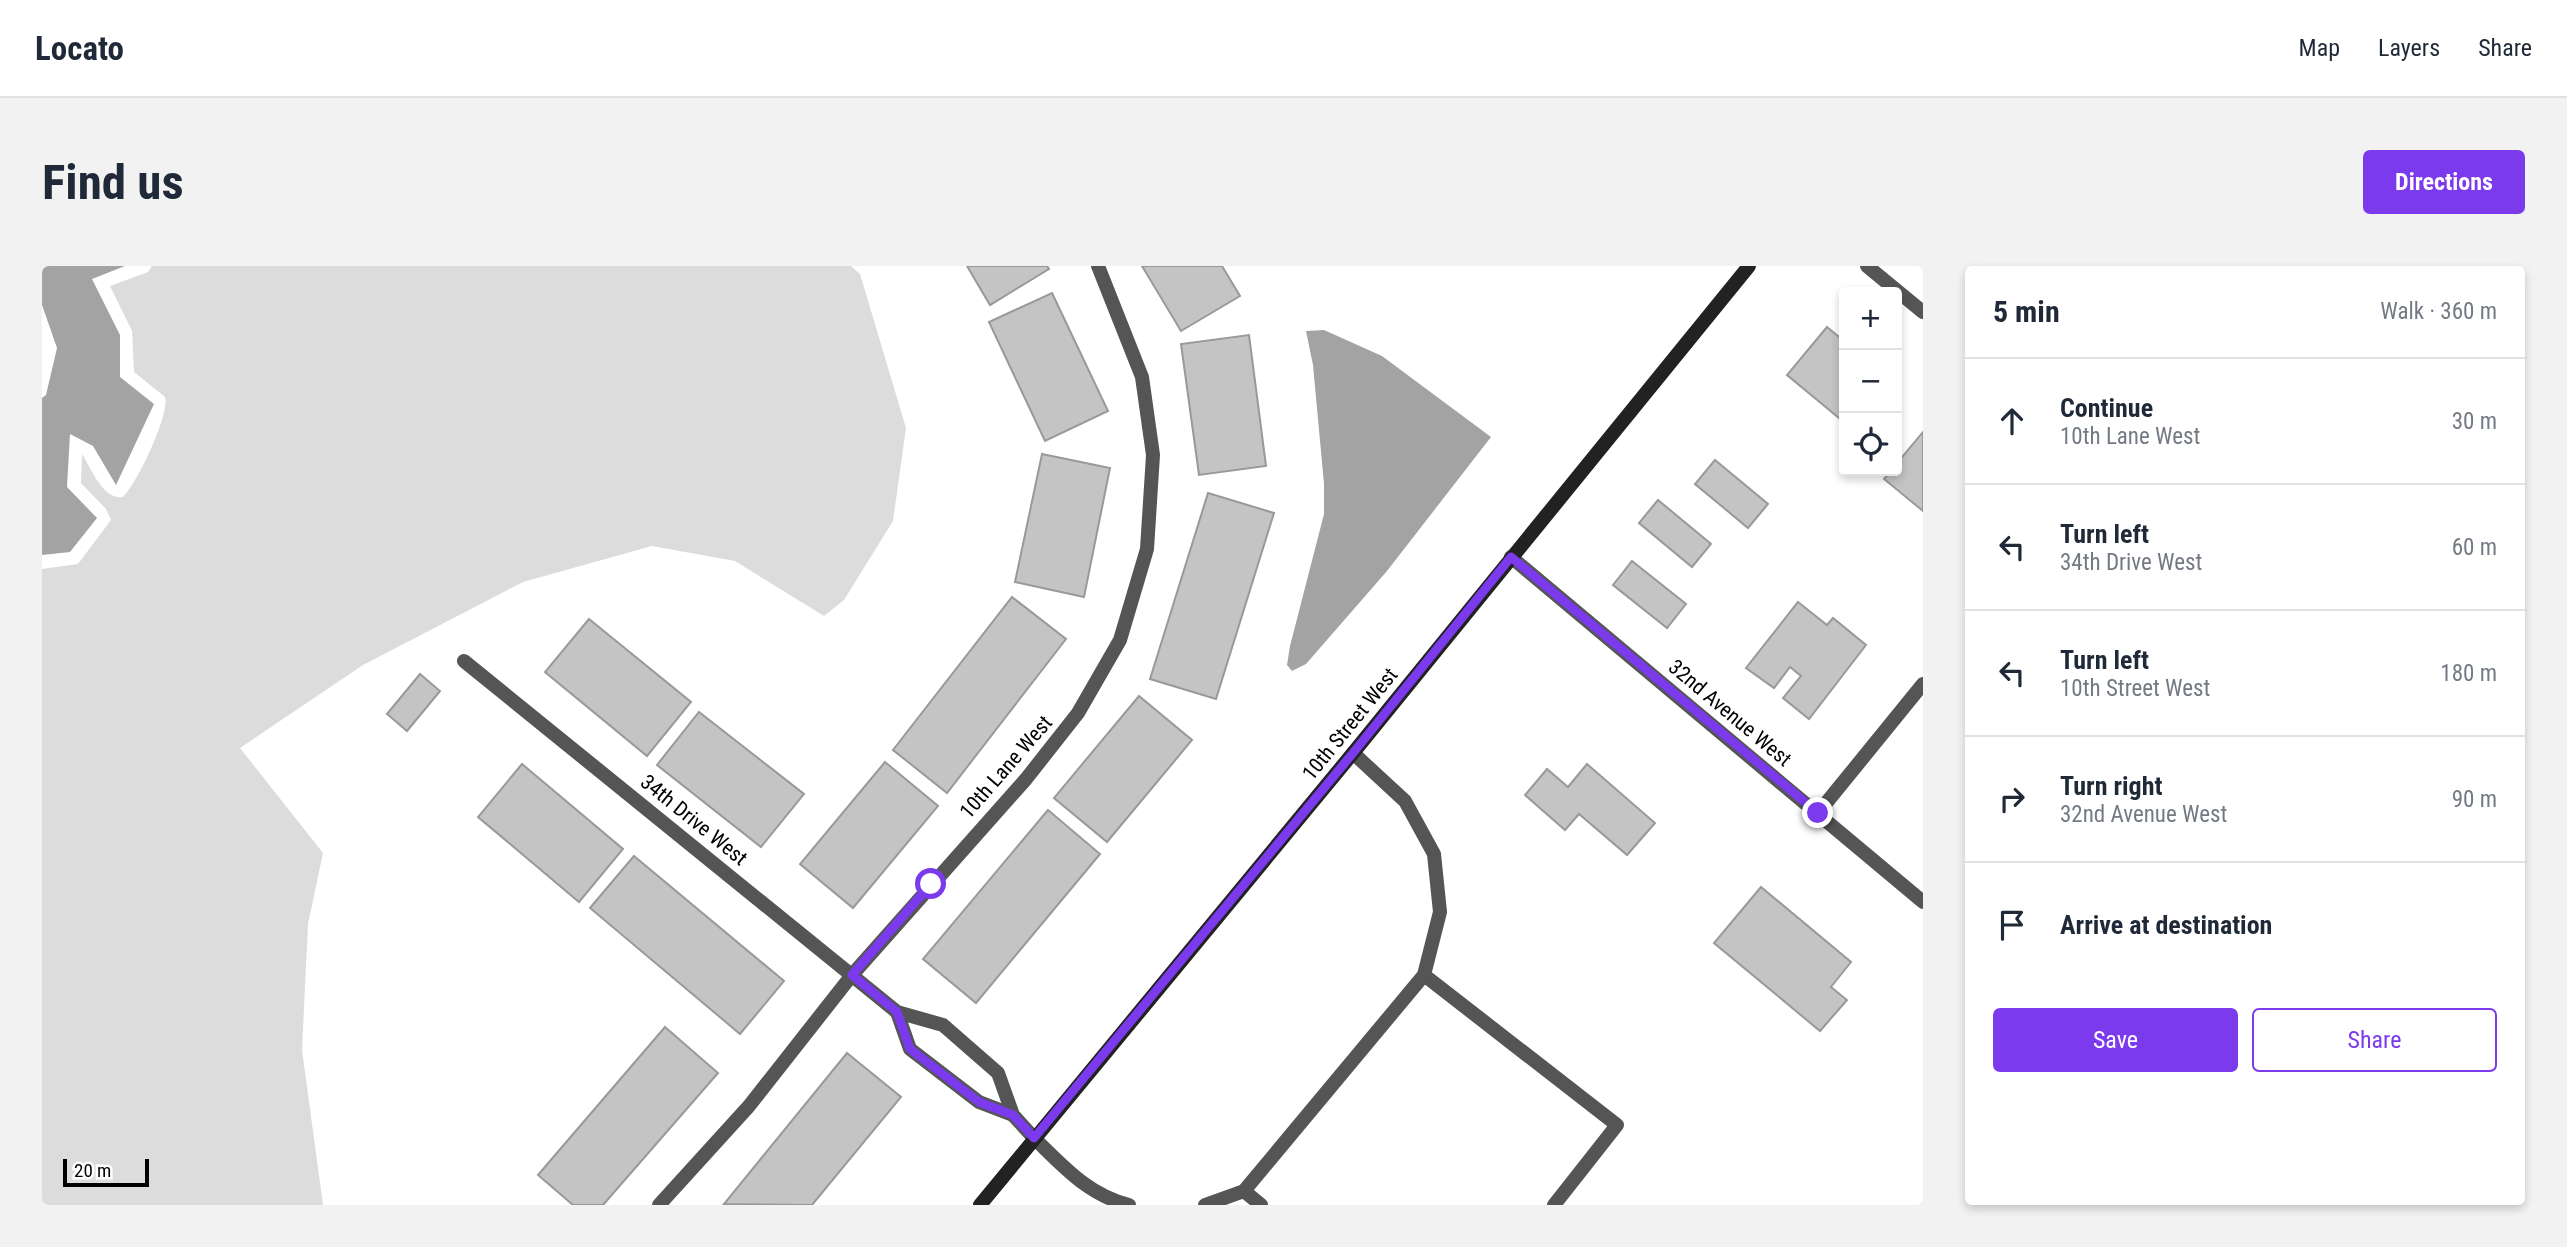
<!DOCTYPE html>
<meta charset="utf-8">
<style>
:root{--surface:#fff;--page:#f2f2f3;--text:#1f2937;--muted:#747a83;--line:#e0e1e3;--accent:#7c3aed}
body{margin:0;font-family:"Roboto Condensed",sans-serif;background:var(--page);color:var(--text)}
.controls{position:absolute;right:21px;top:21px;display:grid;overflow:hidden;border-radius:7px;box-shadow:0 4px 10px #0003}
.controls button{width:63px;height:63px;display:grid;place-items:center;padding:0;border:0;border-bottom:2px solid var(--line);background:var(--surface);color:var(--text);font:35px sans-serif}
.scale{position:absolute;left:21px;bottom:18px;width:86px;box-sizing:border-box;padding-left:7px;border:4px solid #000;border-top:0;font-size:19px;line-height:24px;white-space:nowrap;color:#000;-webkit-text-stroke:5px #fff;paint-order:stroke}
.stop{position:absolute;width:21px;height:21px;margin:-16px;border:5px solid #7c3aed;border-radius:50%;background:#fff}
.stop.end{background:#7c3aed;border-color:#fff;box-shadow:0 2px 7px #0008}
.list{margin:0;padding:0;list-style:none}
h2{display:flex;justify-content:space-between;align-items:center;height:91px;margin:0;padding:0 28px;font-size:30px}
h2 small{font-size:23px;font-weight:400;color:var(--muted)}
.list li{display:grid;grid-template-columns:46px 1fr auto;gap:21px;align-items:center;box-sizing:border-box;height:126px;padding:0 28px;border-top:2px solid var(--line)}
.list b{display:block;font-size:26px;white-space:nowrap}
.list p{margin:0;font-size:23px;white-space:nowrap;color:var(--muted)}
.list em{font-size:23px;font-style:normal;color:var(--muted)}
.actions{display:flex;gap:14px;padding:21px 28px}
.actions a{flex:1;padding:16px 0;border:2px solid var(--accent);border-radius:7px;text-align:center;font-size:24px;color:var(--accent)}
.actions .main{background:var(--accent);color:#fff}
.icon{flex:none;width:38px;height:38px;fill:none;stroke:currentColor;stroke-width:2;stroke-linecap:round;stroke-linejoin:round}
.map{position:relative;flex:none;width:1881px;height:939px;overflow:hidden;border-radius:7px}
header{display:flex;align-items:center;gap:42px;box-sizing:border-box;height:98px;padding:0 35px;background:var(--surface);border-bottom:2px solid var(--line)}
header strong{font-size:33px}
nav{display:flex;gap:38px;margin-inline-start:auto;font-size:24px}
.intro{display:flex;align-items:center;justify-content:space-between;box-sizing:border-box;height:168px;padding:0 42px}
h1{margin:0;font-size:49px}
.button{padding:18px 32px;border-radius:7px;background:var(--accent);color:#fff;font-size:24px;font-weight:700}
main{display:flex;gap:42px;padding:0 42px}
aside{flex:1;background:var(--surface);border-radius:7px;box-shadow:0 4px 10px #0003}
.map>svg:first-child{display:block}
</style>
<header>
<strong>Locato</strong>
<nav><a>Map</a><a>Layers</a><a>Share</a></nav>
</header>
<div class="intro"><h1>Find us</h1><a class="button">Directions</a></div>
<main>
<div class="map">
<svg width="1881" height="939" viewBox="0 0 1881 939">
<rect width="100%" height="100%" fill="#fff"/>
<!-- green -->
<path fill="#dcdcdc" d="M110 0H809L818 8 864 162 851 255 802 334 782 350 693 295 610 280 481 316 321 399 198 482 281 587 266 658 260 784 281 939H0V303L36 298 69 254 64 243 39 217 40 188C50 204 61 234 81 231 95 218 128 148 123 131L92 106 90 65 68 20 106 6Z"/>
<!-- water -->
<g fill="#a3a3a3">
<polygon points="0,0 83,0 50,13 78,69 78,111 112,138 74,219 51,180 28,168 25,221 55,252 28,286 0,289 0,132 4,129 15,82 0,39"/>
<polygon points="1282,64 1340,90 1449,171 1345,305 1264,398 1250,405 1245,399 1248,380 1282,248 1282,218 1271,99 1264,65"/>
</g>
<!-- building -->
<g fill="#c4c4c4" stroke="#999" stroke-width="2">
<polygon points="925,0 1005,0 1007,3 948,39"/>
<polygon points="1100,0 1180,0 1198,30 1139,65"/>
<polygon points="1010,27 1066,145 1003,175 947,56"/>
<polygon points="1785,61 1802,75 1802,145 1797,152 1745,109"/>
<polygon points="1207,69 1224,200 1157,209 1139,78"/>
<polygon points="1881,166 1881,245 1842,213 1849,205 1855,205 1855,197"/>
<polygon points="1000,188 1068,202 1042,331 973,316"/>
<polygon points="1673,194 1726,238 1706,262 1653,218"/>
<polygon points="1166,227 1232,247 1174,433 1108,413"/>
<polygon points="1616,234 1669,278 1650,301 1597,257"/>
<polygon points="1590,295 1644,338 1625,362 1571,319"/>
<polygon points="970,331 1024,373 905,527 851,484"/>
<polygon points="1756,336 1785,359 1791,352 1824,379 1767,453 1741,432 1759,410 1748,401 1732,422 1704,402"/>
<polygon points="547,353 649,436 605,490 503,406"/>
<polygon points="378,408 398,425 365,465 345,448"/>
<polygon points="1097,430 1150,474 1065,576 1012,532"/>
<polygon points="657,446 762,528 719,581 615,499"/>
<polygon points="843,496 896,540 811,642 758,598"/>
<polygon points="480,498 581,583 537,636 436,551"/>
<polygon points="1545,498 1613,557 1585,589 1537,548 1523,564 1483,529 1505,503 1526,521"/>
<polygon points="1006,544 1058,588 934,737 881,693"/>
<polygon points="592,590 742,715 698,768 548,642"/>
<polygon points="1719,621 1809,696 1789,721 1805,734 1778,765 1672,677"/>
<polygon points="623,761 676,807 561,939 531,939 496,909"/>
<polygon points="805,787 859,831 770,939 682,938"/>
</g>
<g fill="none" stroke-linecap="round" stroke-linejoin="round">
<!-- lane -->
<g stroke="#555" stroke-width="14">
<polyline points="1776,547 1881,418"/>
<polyline points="1382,709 1575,859 1512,939"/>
<path d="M992 872C1021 900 1046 929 1087 939"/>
<polyline points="1202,925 1219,939"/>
<polyline points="1163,939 1202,925 1382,709 1398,646 1392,588 1363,535 1311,487"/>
</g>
<!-- street -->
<g stroke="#555" stroke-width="14">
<polyline points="1825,0 1881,46"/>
<polyline points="1469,291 1881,636"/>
<polyline points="422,395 855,746 901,759 956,807 971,849 992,872"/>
<polyline points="855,746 868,783 937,836 971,849"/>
<polyline points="617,939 707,840 810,709 984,513 1036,447 1078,374 1105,283 1111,189 1100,111 1056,0"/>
</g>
<!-- secondary -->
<polyline stroke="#222" stroke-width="14" points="938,939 1311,487 1707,0"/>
</g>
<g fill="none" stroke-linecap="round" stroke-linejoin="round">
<!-- route -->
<polyline stroke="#7c3aed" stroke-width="9" points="889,618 810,709 855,746 868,783 937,836 971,849 992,872 1311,487 1469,291 1776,547"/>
</g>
<g text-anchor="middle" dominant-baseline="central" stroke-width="5" stroke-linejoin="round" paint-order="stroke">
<!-- street labels -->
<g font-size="21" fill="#000" stroke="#fff">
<text transform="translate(1688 447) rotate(40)">32nd Avenue West</text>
<text transform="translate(1308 458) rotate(-51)">10th Street West</text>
<text transform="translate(964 501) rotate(-49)">10th Lane West</text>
<text transform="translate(652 554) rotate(39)">34th Drive West</text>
</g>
</g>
</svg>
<div class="controls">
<button>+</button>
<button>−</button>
<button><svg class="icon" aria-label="locate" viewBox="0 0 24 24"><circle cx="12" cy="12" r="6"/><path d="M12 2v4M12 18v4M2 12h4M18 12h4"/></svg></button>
</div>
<div class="scale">20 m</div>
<div class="stop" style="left:889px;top:618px"></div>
<div class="stop end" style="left:1776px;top:547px"></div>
</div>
<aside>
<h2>5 min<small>Walk · 360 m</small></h2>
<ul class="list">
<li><svg class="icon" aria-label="ahead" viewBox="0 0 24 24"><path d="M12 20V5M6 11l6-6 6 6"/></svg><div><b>Continue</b><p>10th Lane West</p></div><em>30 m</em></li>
<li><svg class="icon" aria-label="left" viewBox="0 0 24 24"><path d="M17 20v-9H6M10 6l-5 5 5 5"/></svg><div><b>Turn left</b><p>34th Drive West</p></div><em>60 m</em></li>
<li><svg class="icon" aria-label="left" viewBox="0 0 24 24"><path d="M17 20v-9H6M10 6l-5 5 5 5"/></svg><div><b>Turn left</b><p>10th Street West</p></div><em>180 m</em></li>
<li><svg class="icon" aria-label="right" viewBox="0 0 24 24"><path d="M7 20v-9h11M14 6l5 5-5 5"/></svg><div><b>Turn right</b><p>32nd Avenue West</p></div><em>90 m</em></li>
<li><svg class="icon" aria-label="arrive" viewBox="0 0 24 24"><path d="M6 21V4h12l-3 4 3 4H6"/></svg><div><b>Arrive at destination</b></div></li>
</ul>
<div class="actions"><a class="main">Save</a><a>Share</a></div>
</aside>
</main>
